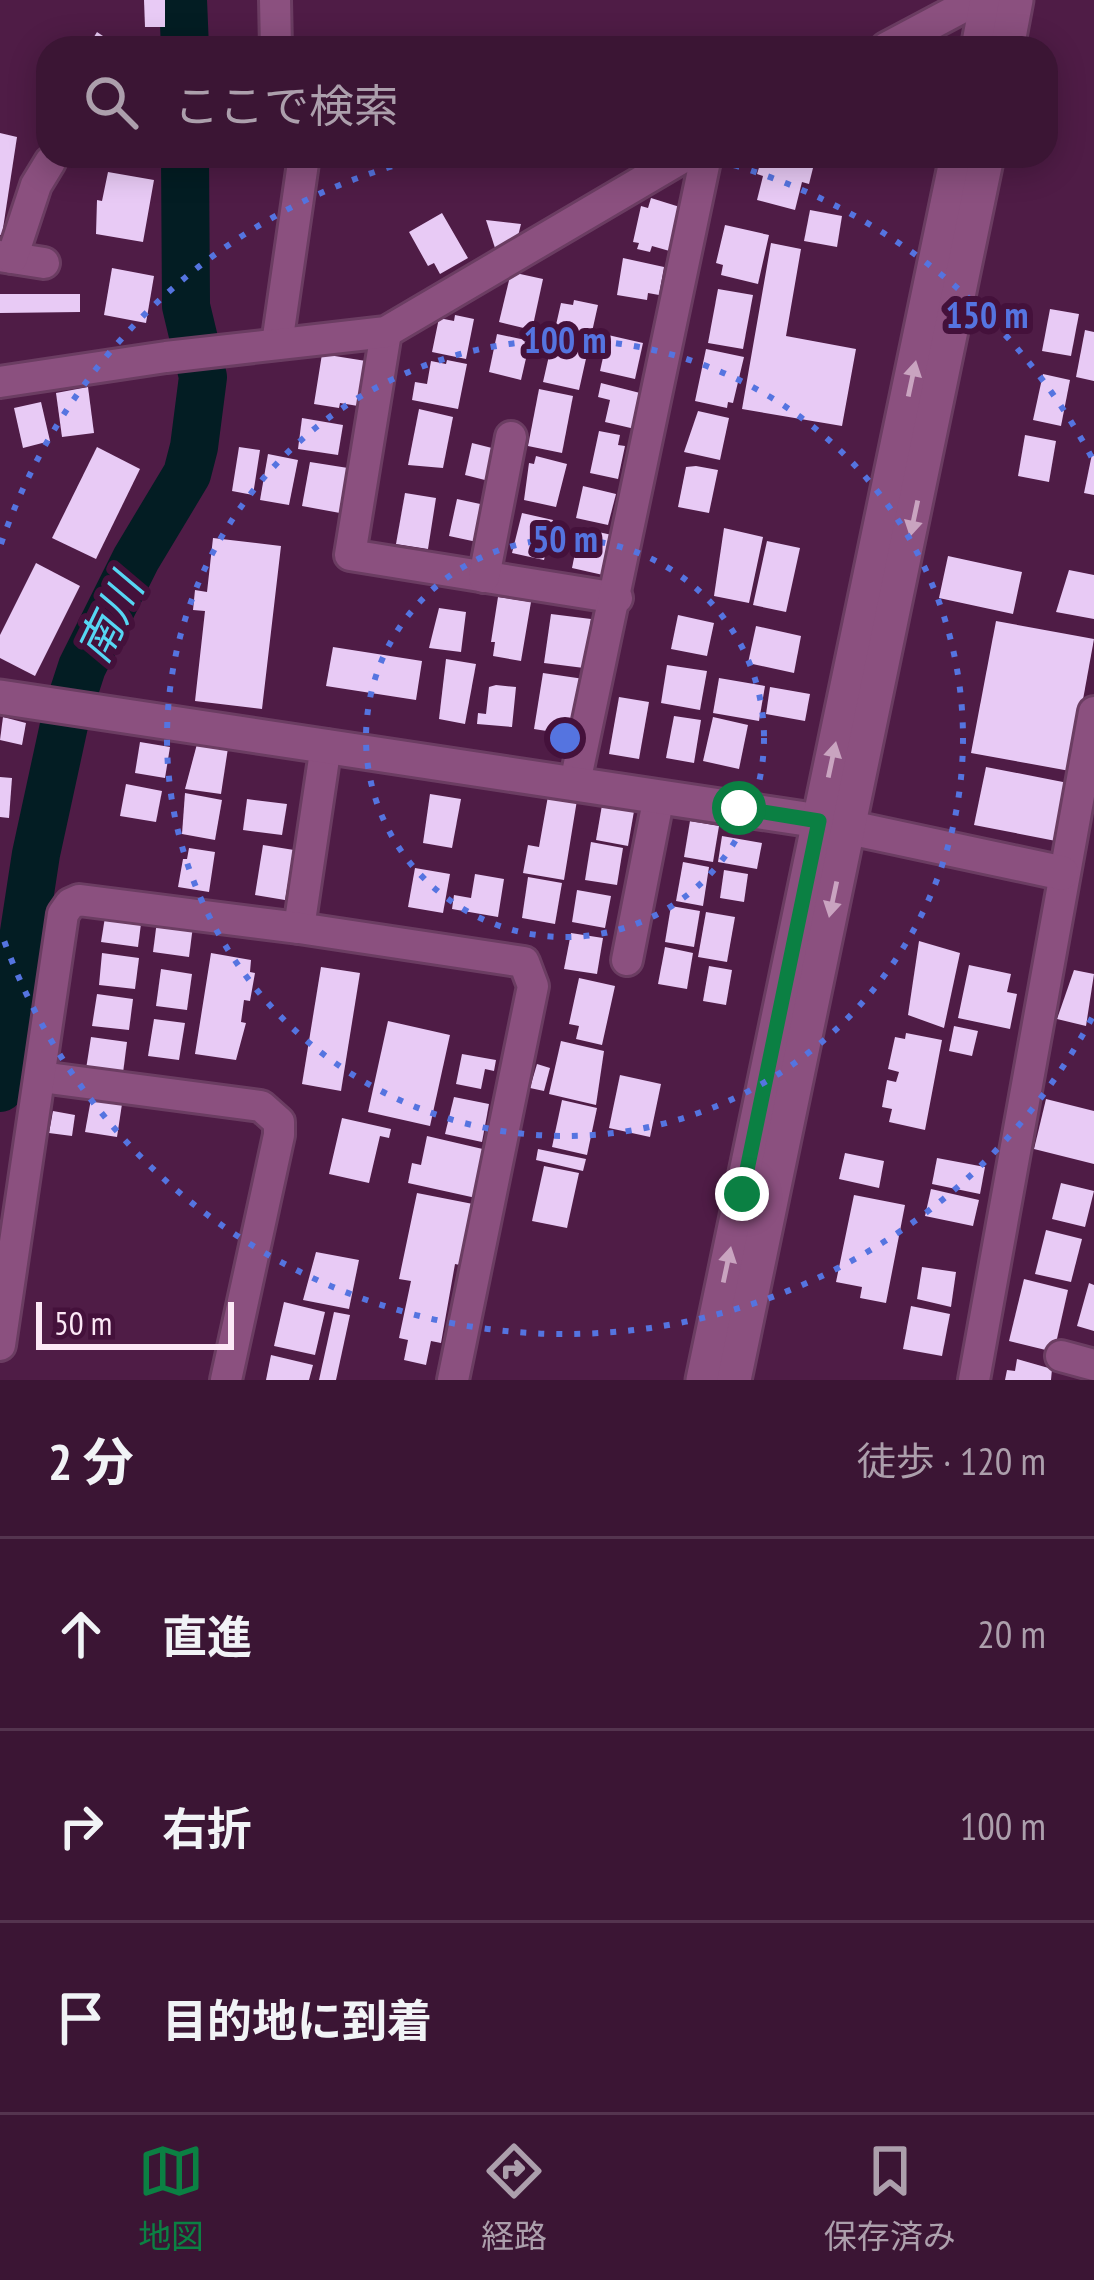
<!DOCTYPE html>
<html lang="ja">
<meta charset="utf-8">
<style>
:root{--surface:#3b1534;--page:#421e3c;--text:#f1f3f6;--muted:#ac9fac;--line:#54344f;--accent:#0b8043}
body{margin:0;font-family:"PT Sans Narrow","Noto Sans JP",sans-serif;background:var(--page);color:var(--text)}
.scale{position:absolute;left:36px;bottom:30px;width:198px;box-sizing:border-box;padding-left:12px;border:6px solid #fce8f6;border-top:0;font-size:33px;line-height:42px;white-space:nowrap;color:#fce8f6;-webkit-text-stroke:9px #44113b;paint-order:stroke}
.stop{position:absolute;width:36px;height:36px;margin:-27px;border:9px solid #0b8043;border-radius:50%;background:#fff}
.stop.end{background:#0b8043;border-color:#fff;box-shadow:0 3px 12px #0008}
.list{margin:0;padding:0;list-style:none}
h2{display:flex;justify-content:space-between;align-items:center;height:156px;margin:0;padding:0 48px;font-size:51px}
h2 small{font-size:39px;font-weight:400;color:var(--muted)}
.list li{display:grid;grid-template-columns:78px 1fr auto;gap:36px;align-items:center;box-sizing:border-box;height:192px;padding:0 48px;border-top:3px solid var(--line)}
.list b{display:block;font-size:45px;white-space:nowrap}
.list em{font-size:39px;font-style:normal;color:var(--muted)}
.icon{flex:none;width:66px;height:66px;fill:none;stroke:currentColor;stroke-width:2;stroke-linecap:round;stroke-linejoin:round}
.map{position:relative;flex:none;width:1094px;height:1380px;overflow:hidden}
.search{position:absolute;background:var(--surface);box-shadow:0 6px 30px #0003;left:36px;right:36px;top:36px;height:132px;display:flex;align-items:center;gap:30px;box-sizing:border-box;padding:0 42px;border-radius:36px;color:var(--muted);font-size:45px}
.sheet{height:732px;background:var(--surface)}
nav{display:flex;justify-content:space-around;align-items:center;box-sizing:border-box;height:168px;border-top:3px solid var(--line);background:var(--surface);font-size:33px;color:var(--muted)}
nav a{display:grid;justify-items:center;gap:6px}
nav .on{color:var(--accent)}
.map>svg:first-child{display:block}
</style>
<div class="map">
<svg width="1094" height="1380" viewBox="0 0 1094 1380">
<rect width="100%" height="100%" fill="#4f1c46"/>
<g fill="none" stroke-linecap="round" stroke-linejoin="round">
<!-- river -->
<g stroke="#031d23" stroke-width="48">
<polyline points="183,0 185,48"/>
<polyline points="0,1088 36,854 66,716 82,667 136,559 187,474 194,447 203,377 186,306 185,156"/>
</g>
</g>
<!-- building -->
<g fill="#e8caf5">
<polygon points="144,0 165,0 165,27 145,27"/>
<polygon points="97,32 121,48 87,48"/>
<polygon points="0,133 17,137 2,235 0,235"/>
<polygon points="768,156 816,156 809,184 802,182 795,210 757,200 763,176 757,174 761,161 766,163"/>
<polygon points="108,172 154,180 143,242 96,234 97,200 102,201"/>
<polygon points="651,198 683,208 673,252 652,246 650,252 637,249 639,243 633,242 641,206 648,208"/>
<polygon points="810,210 842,216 837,247 804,241"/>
<polygon points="442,213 468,258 440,274 434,263 428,266 409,232"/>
<polygon points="486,220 521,224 518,236 495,248"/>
<polygon points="725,225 769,235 758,284 721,275 723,265 716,263"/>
<polygon points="771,243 801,249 786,336 856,349 842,426 742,409"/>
<polygon points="623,258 664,267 659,295 648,293 647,300 617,295"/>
<polygon points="112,268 154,276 146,323 104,315"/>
<polygon points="511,272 543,279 532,330 499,322"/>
<polygon points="718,289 753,295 743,349 708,343"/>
<polygon points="0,294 80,294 80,312 0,313"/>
<polygon points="574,300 598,305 579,390 543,382 561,303 573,305"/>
<polygon points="1050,309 1079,314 1071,356 1042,351"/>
<polygon points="455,315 474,319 466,359 432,352 439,318 454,321"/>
<polygon points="1085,330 1094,332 1094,381 1076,377"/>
<polygon points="497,334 530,341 521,380 489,372"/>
<polygon points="608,335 643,343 635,379 600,371"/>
<polygon points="706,349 744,357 733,403 728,402 727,408 695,401"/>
<polygon points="322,354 366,361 358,406 340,403 339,408 314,404"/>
<polygon points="447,360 467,364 458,409 412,400 415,382 427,384 431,361 446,364"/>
<polygon points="1043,374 1070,380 1061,426 1033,420"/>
<polygon points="601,383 640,393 635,429 605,422 610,400 598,397"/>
<polygon points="88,387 94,433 62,437 56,393"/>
<polygon points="539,389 573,396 562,453 528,446"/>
<polygon points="41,402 50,441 23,448 14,408"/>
<polygon points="419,409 453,417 443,468 408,465"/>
<polygon points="698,411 729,418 720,460 684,452"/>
<polygon points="302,418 343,425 338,455 298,449"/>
<polygon points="599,431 620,435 618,445 625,446 618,479 590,473"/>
<polygon points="1025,435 1056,441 1049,482 1018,476"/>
<polygon points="472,443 496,449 489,481 465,475"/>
<polygon points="97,447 140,469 96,559 52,538"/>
<polygon points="239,447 260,450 253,495 232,491"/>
<polygon points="268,454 298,460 289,505 260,500"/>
<polygon points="1092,454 1094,455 1094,495 1084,493"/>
<polygon points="536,456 567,464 556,507 524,500 529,463 534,464"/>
<polygon points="310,462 348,468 340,513 302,506"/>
<polygon points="696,466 718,470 709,513 678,507 686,467"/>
<polygon points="583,486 616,494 608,525 576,518"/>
<polygon points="405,493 436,498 428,549 396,544"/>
<polygon points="457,499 485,505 477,542 449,536"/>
<polygon points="522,513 553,520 544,560 512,553"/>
<polygon points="580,528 612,535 603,575 572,568"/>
<polygon points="724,528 763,537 749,603 714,596"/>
<polygon points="213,538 281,546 262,709 195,701 205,611 193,610 195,590 207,592"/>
<polygon points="767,541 800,548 786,612 753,605"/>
<polygon points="948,556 1022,572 1013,614 939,598"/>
<polygon points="36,563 80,586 35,676 0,658 0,635"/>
<polygon points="1069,570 1094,575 1094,619 1056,612"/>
<polygon points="498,597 531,602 521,661 493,656 495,642 491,642"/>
<polygon points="439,608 466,612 461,652 429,648"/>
<polygon points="551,614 591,619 584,668 544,663"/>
<polygon points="678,615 714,623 707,656 671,649"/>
<polygon points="996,621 1094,639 1070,771 971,753"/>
<polygon points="756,626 801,636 794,673 748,663"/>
<polygon points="333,647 422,661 416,700 326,686"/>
<polygon points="446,659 476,664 465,724 439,719"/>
<polygon points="667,665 707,671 700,710 661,703"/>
<polygon points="543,673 584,679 572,735 534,729"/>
<polygon points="719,678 765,686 759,721 713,713"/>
<polygon points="496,685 516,687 512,727 477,724 478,713 486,714 489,687"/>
<polygon points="770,687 810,694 805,721 766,714"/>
<polygon points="619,697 649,702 639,759 609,754"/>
<polygon points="674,716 701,720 694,763 666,758"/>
<polygon points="3,717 26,723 22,745 0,740"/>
<polygon points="713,717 748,725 739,769 703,761"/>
<polygon points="140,742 170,747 165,778 135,773"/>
<polygon points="197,744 228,748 221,794 185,789"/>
<polygon points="986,767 1068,783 1056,841 974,825"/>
<polygon points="0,777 12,778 9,818 0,817"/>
<polygon points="126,784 162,791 156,822 120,816"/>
<polygon points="185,793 222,800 215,840 182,834"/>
<polygon points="430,794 461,799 452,848 423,843"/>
<polygon points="548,796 577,800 564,880 523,873 528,845 539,847"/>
<polygon points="247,799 287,804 282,835 243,830"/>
<polygon points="602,805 634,811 628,846 596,840"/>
<polygon points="690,821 719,826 713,862 684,857"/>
<polygon points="722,836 762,843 757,869 718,862"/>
<polygon points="591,842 623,848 617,885 585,880"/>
<polygon points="263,845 294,850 285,900 255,895"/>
<polygon points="189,848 215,852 209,892 178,887 183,859 187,859"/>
<polygon points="683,862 709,867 703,906 676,901"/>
<polygon points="415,868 450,874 443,913 408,907"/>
<polygon points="724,870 748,874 744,902 720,898"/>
<polygon points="475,874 504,879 498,917 452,909 454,895 471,898"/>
<polygon points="528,877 562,883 555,924 522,918"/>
<polygon points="577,890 611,896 605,928 572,922"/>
<polygon points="671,906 700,911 694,947 665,942"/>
<polygon points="106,911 142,916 138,947 101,942"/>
<polygon points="706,912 735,917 727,962 698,957"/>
<polygon points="157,921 193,926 189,957 153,952"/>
<polygon points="571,933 603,938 597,974 564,969"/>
<polygon points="919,941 960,953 944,1028 908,1015"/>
<polygon points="665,947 693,953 687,989 658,984"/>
<polygon points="102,953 139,958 135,989 99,985"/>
<polygon points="211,953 251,960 250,972 255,973 250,1001 244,1000 241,1022 246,1023 236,1060 195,1054"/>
<polygon points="969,965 1011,974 1007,992 1017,994 1010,1029 958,1018"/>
<polygon points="709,966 732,970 726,1005 703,1001"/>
<polygon points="321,967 360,973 341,1091 302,1084"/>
<polygon points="161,969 192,974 187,1010 156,1006"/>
<polygon points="1074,970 1094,974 1086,1026 1057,1019"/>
<polygon points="579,978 615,986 602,1045 576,1039 579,1026 569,1024"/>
<polygon points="97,994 133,999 129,1030 92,1026"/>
<polygon points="154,1019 185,1023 179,1060 148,1056"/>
<polygon points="388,1021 450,1035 430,1126 368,1112"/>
<polygon points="954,1026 978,1031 972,1056 949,1051"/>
<polygon points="906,1033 942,1040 925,1130 889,1122 892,1109 882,1107 887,1080 896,1082 899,1072 888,1069 895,1037 905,1039"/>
<polygon points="91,1037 127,1042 123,1073 86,1069"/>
<polygon points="561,1041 604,1051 596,1105 549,1094"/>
<polygon points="462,1054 496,1060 494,1071 485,1069 481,1089 456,1084"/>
<polygon points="537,1064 550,1068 544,1091 530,1088"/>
<polygon points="620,1075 661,1084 650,1137 609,1128"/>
<polygon points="454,1097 489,1104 482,1142 445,1134"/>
<polygon points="91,1099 122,1104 117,1137 85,1132"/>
<polygon points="1046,1099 1094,1111 1094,1164 1034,1149"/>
<polygon points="562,1100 597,1108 587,1155 552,1147"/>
<polygon points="53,1111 75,1115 72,1136 49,1133"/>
<polygon points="342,1118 391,1129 389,1138 380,1136 369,1183 329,1174"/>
<polygon points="427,1136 487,1150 476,1198 408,1183 412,1163 421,1165"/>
<polygon points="538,1149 586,1159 583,1171 536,1160"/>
<polygon points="845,1153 884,1161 879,1188 839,1179"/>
<polygon points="937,1158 985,1167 980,1194 932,1184"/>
<polygon points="544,1166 579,1173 567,1228 532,1221"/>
<polygon points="1061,1183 1094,1191 1085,1227 1052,1219"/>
<polygon points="931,1189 979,1200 973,1226 925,1216"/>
<polygon points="417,1193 473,1204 460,1265 455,1264 441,1343 431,1341 426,1365 404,1360 408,1340 399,1338 411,1281 399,1279"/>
<polygon points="854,1195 905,1205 886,1303 860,1298 862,1287 836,1282"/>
<polygon points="1046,1230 1082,1239 1071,1282 1035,1274"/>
<polygon points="316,1252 359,1260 349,1309 303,1300"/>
<polygon points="922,1267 956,1272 951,1307 917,1299"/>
<polygon points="1024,1279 1068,1290 1054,1352 1009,1341"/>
<polygon points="1089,1283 1094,1285 1094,1331 1077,1326"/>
<polygon points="284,1302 325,1312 315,1355 274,1346"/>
<polygon points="911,1306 950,1314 942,1356 903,1349"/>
<polygon points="334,1312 350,1315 336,1380 319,1380"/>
<polygon points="271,1355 313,1365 309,1380 266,1380"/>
<polygon points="1017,1359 1052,1369 1051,1380 1005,1380 1007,1370 1015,1371"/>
</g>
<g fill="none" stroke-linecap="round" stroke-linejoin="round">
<defs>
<g id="minor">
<polyline points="275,0 276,48"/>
<polyline points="886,48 976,0"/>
<polyline points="0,256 44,263"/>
<polyline points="12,258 36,185 50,162"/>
<polyline points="386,332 350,555 617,598"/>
<polyline points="277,344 304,156"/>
<polyline points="0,382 166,357 386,332 685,156"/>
<polyline points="484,577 511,437"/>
<polyline points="575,783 706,156"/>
<polyline points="299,928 326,745"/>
<polyline points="627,960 659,796"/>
<polyline points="41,1077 261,1106 279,1122 279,1135 226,1380"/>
<polyline points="0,1345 63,914 70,904 79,900 299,928 524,962 533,986 453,1380"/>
<polyline points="1061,1356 1094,1365"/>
<polyline points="974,1380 1094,712"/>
</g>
<g id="tertiary">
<polyline points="978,48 987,0"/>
<polyline points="1007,48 1016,0"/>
<polyline points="0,697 819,821 1062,873"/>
<polyline points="703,1380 957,156"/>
<polyline points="734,1380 987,156"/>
</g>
</defs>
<!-- minor casing -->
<use href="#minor" stroke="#6b3d62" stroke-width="36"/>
<!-- tertiary casing -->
<use href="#tertiary" stroke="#6b3d62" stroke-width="39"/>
<!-- minor -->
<use href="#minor" stroke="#8b507f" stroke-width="30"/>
<!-- tertiary -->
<use href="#tertiary" stroke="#8b507f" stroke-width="33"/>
</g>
<!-- one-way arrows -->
<defs><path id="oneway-solid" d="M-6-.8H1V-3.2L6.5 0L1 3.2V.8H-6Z" transform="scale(3)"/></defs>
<g fill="#c9a4c0">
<use href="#oneway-solid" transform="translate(912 379) rotate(-78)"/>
<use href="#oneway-solid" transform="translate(914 518) rotate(102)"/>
<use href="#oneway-solid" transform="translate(832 760) rotate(-78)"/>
<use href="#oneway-solid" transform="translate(833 899) rotate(102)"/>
<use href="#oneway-solid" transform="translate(727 1265) rotate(-78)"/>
</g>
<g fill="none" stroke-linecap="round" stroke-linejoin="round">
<!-- route -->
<polyline stroke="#0b8043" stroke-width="15" points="739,808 819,821 742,1194"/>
</g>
<!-- distance rings -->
<g fill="none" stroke="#5574e0" stroke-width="6" stroke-dasharray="6 12">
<circle cx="565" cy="738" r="199"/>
<circle cx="565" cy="738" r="398"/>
<path d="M1092 1018A597 597 0 0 1 1 932M1 544A597 597 0 0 1 431 156M699 156A597 597 0 0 1 1092 458"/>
</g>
<g text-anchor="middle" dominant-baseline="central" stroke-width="12" stroke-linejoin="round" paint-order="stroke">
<!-- water labels -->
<g font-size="45" font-style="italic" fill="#56d6f3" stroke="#44113b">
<text transform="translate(109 618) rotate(-64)">南川</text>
</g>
</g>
<circle cx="565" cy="738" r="18" fill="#5574e0" stroke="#44113b" stroke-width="6"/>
<g font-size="36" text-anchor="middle" font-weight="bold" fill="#5574e0" stroke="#44113b" stroke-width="12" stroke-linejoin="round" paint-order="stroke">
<text x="987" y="328">150 m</text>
<text x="565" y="353">100 m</text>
<text x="565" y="552">50 m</text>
</g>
</svg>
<div class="scale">50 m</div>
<div class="stop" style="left:739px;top:808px"></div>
<div class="stop end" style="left:742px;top:1194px"></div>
<div class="search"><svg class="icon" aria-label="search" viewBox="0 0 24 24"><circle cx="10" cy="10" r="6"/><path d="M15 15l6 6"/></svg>ここで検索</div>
</div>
<section class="sheet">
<h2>2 分<small>徒歩 · 120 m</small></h2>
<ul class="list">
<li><svg class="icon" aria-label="ahead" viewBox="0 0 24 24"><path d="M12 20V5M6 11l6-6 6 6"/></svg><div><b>直進</b></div><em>20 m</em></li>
<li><svg class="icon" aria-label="right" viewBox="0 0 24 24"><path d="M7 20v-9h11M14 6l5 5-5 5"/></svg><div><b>右折</b></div><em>100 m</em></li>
<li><svg class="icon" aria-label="arrive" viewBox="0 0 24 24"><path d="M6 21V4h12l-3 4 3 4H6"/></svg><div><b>目的地に到着</b></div></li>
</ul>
</section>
<nav>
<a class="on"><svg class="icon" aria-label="map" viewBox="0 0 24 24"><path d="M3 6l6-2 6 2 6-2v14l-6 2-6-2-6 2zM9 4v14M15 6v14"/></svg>地図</a>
<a><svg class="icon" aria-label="directions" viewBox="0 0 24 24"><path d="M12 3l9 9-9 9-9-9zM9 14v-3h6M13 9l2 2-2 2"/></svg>経路</a>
<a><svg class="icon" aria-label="saved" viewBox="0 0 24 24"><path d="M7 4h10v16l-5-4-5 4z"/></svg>保存済み</a>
</nav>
